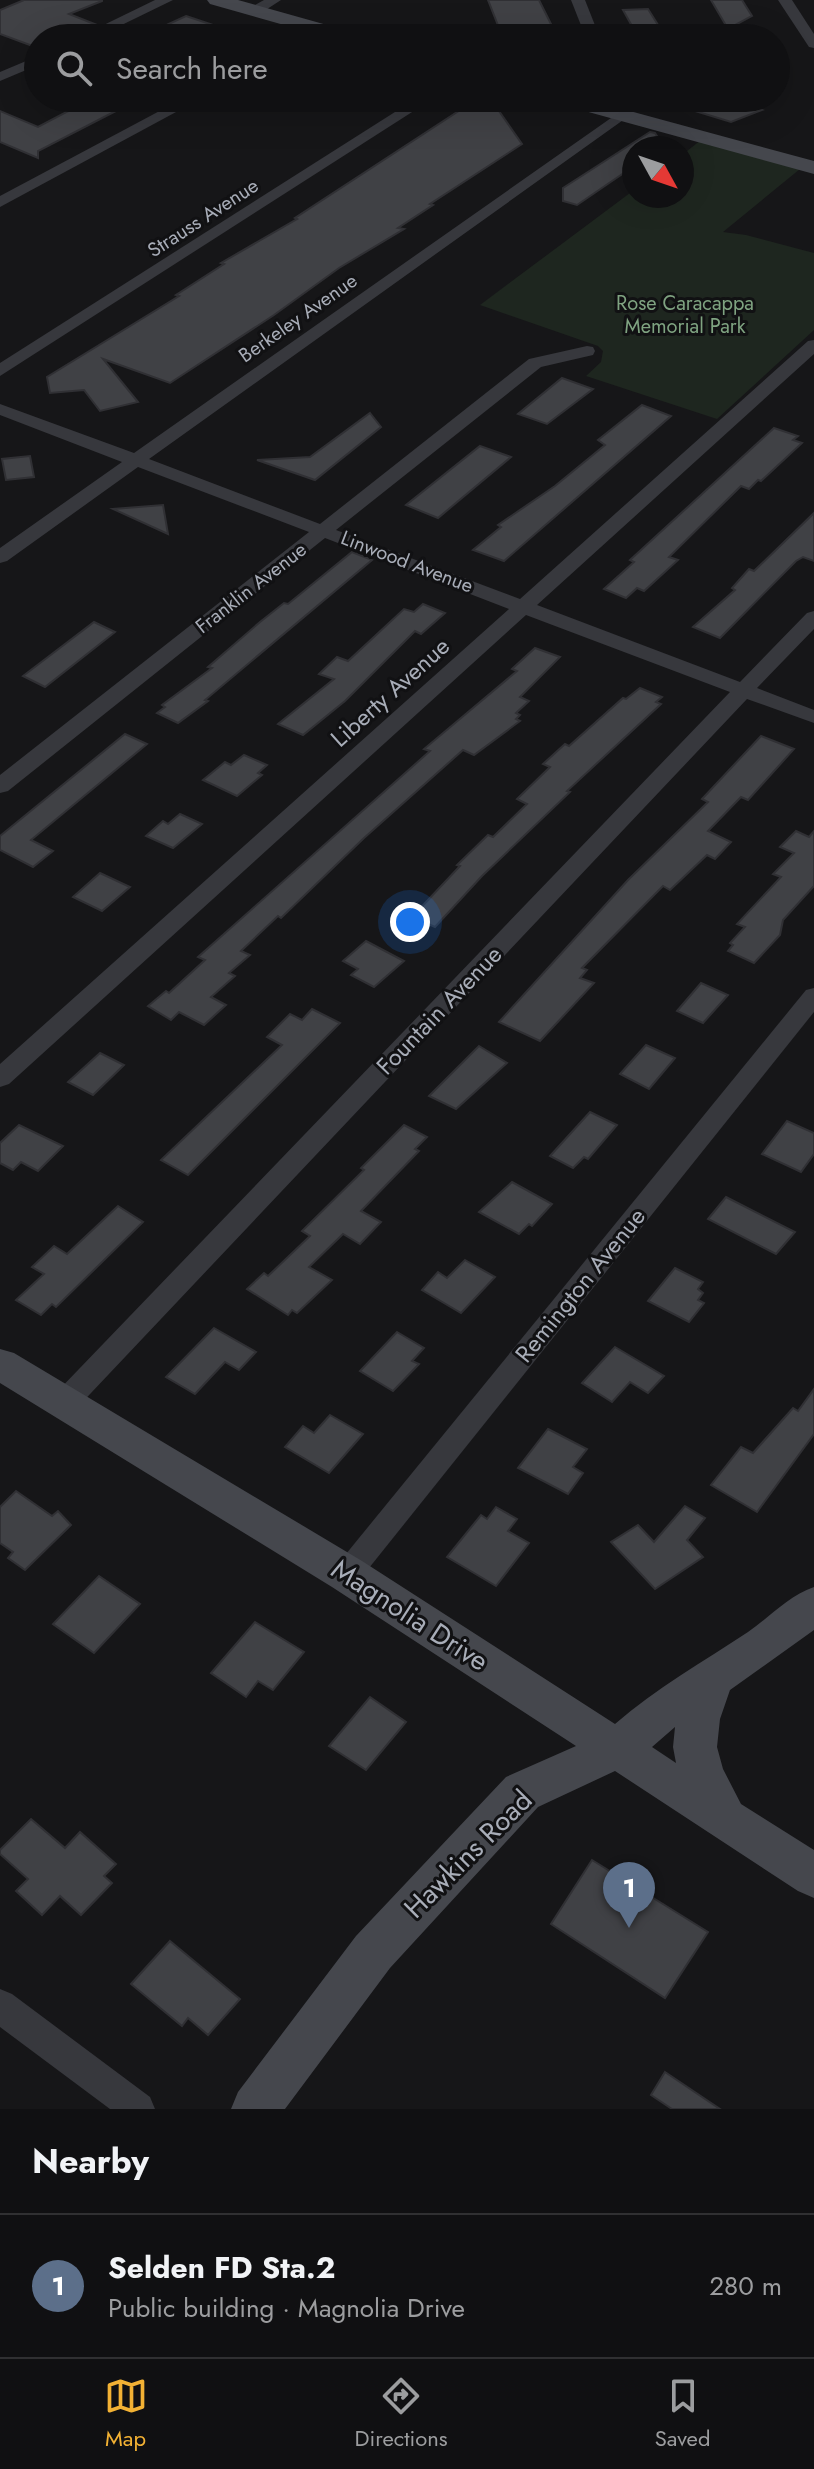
<!DOCTYPE html>
<meta charset="utf-8">
<style>
:root{--surface:#101012;--page:#19191b;--text:#f1f3f6;--muted:#9c9d9f;--line:#303032;--accent:#f2b134}
body{margin:0;font-family:Jost,sans-serif;background:var(--page);color:var(--text)}
.compass{position:absolute;left:622px;top:136px;width:72px;height:72px;border-radius:50%;background:var(--surface);box-shadow:0 8px 32px #0002;rotate:130deg}
.you{position:absolute;left:410px;top:922px;width:28px;height:28px;margin:-20px;border:6px solid #fff;border-radius:50%;background:#1a73e8;box-shadow:0 0 0 12px #1a73e833}
.badge{display:grid;place-items:center;width:52px;height:52px;border-radius:50%;background:var(--accent);color:#fff;font-size:26px;font-weight:700}
.pin{position:absolute;translate:-50% -66px;filter:drop-shadow(0 2px 4px #0008)}
.pin::after{content:'';position:absolute;top:42px;width:28px;height:24px;background:inherit;clip-path:polygon(0 0,100% 0,50% 100%)}
.list{margin:0;padding:0;list-style:none}
h2{display:flex;justify-content:space-between;align-items:center;height:104px;margin:0;padding:0 32px;font-size:34px}
h2 small{font-size:26px;font-weight:400;color:var(--muted)}
.list li{display:grid;grid-template-columns:52px 1fr auto;gap:24px;align-items:center;box-sizing:border-box;height:144px;padding:0 32px;border-top:2px solid var(--line)}
.list b{display:block;font-size:30px;white-space:nowrap}
.list p{margin:0;font-size:26px;white-space:nowrap;color:var(--muted)}
.list em{font-size:26px;font-style:normal;color:var(--muted)}
.icon{flex:none;width:44px;height:44px;fill:none;stroke:currentColor;stroke-width:2;stroke-linecap:round;stroke-linejoin:round}
.map{position:relative;flex:none;width:814px;height:2109px;overflow:hidden}
.search{position:absolute;background:var(--surface);box-shadow:0 8px 32px #0002;left:24px;right:24px;top:24px;height:88px;display:flex;align-items:center;gap:20px;box-sizing:border-box;padding:0 28px;border-radius:44px;color:var(--muted);font-size:30px}
.sheet{height:248px;background:var(--surface)}
nav{display:flex;justify-content:space-around;align-items:center;box-sizing:border-box;height:112px;border-top:2px solid var(--line);background:var(--surface);font-size:22px;color:var(--muted)}
nav a{display:grid;justify-items:center;gap:4px}
nav .on{color:var(--accent)}
.map>svg:first-child{display:block}
</style>
<div class="map">
<svg width="814" height="2109" viewBox="0 0 814 2109">
<rect width="100%" height="100%" fill="#161618"/>
<!-- green -->
<polygon fill="#1e261f" points="701,140 800,169 723,232 746,235 814,253 814,330 717,419 586,376 601,362 603,351 598,346 480,305 634,190 634,196 682,196 682,155"/>
<!-- building -->
<g fill="#404145" stroke="#303034" stroke-width="2">
<polygon points="24,0 102,0 102,1 69,14 97,25 74,38 38,38 38,48 0,34 0,10"/>
<polygon points="488,0 539,0 558,38 503,38"/>
<polygon points="711,0 742,0 752,16 728,29"/>
<polygon points="648,9 665,36 637,35 623,10"/>
<polygon points="186,16 240,34 240,38 138,38"/>
<polygon points="93,98 141,98 38,151 38,158 0,142 0,111 38,127"/>
<polygon points="670,98 724,98 762,110 731,122 669,103"/>
<polygon points="492,101 522,144 430,204 433,205 398,228 404,229 339,268 274,315 170,383 103,359 138,402 100,411 84,390 50,393 47,377 179,296 176,295 224,264 221,263 297,219 295,218 471,103"/>
<polygon points="650,132 655,133 663,146 634,148 634,166 577,205 563,201 563,188"/>
<polygon points="562,378 593,389 547,424 518,414"/>
<polygon points="642,405 671,416 504,561 473,550 501,527 498,525 555,486 605,445 598,440"/>
<polygon points="370,413 381,427 315,480 257,460 310,457"/>
<polygon points="774,428 798,436 793,440 802,443 761,481 758,480 749,489 741,486 669,557 678,560 644,591 637,588 626,598 604,589 634,562 630,560"/>
<polygon points="480,446 511,457 438,518 406,505"/>
<polygon points="30,456 34,477 6,480 2,459"/>
<polygon points="163,505 168,534 113,509"/>
<polygon points="814,513 814,561 803,557 796,561 720,638 693,627 735,590 732,588 749,569 754,571"/>
<polygon points="352,552 372,560 205,700 208,701 178,723 157,713 165,707 162,705 212,668 208,667 260,622 284,603 288,604"/>
<polygon points="423,604 445,613 421,634 415,631 345,701 303,735 278,724 334,679 319,674 337,657 348,661 404,609 414,612"/>
<polygon points="94,622 115,632 45,687 23,676"/>
<polygon points="535,648 560,657 520,697 529,701 516,713 520,715 516,719 520,721 474,755 463,750 364,838 281,918 278,916 241,951 250,955 229,973 235,976 211,997 226,1005 204,1025 179,1012 171,1020 148,1006 166,991 169,993 205,960 198,957 430,751 424,749 517,671 512,669"/>
<polygon points="640,688 662,697 656,702 661,704 567,791 570,792 482,876 435,927 412,917 460,866 457,865 488,835 493,837 527,804 517,799 550,767 543,764 565,744 569,746 623,698 626,699"/>
<polygon points="125,734 147,744 31,840 53,851 33,867 0,850 0,836"/>
<polygon points="761,736 794,749 748,800 741,797 708,831 731,842 715,859 707,855 670,890 663,886 582,968 587,970 580,978 594,983 540,1041 499,1022 628,880 708,802 702,799"/>
<polygon points="244,755 267,765 258,773 262,775 237,796 203,780 225,762 231,765"/>
<polygon points="180,814 202,824 173,848 146,836 163,821 168,824"/>
<polygon points="796,831 809,837 814,831 814,886 783,920 780,935 754,963 728,951 733,945 730,943 745,927 737,924 781,877 773,874 794,853 780,847"/>
<polygon points="100,873 130,887 102,911 73,897"/>
<polygon points="366,941 404,961 374,987 351,975 358,969 343,961"/>
<polygon points="701,983 728,995 703,1023 677,1011"/>
<polygon points="312,1009 340,1023 188,1175 161,1160 282,1045 267,1037 290,1014 302,1020"/>
<polygon points="646,1045 675,1058 649,1089 620,1074"/>
<polygon points="479,1046 507,1063 456,1109 429,1096"/>
<polygon points="100,1053 124,1065 93,1095 68,1082"/>
<polygon points="590,1112 617,1125 588,1159 584,1157 573,1168 550,1156"/>
<polygon points="787,1121 814,1133 814,1154 801,1172 762,1154"/>
<polygon points="19,1125 63,1146 38,1171 21,1162 13,1170 0,1163 0,1143"/>
<polygon points="404,1125 427,1137 415,1149 419,1151 361,1211 381,1222 360,1244 343,1234 309,1267 332,1280 297,1313 292,1310 288,1315 247,1289 264,1273 268,1276 310,1236 302,1231 364,1170 361,1168"/>
<polygon points="512,1182 552,1204 532,1226 529,1224 519,1234 479,1212"/>
<polygon points="726,1197 795,1232 776,1254 708,1219"/>
<polygon points="118,1206 143,1222 56,1307 52,1304 41,1315 16,1300 44,1274 32,1267 54,1246 67,1254"/>
<polygon points="465,1260 495,1277 461,1313 422,1290 438,1272 447,1278"/>
<polygon points="675,1268 703,1282 698,1289 703,1293 698,1300 704,1303 689,1322 648,1301"/>
<polygon points="214,1328 256,1352 239,1370 225,1362 195,1394 166,1377"/>
<polygon points="397,1332 424,1348 412,1361 419,1364 393,1391 360,1371"/>
<polygon points="615,1347 664,1376 648,1393 630,1382 612,1402 582,1383"/>
<polygon points="814,1389 814,1434 757,1512 711,1485 741,1447 753,1453 793,1408 798,1411"/>
<polygon points="330,1415 363,1434 329,1473 285,1447 303,1426 314,1433"/>
<polygon points="548,1429 587,1449 573,1467 583,1473 568,1494 518,1468"/>
<polygon points="16,1491 52,1516 58,1511 71,1525 25,1570 8,1558 13,1552 0,1543 0,1507"/>
<polygon points="685,1506 705,1518 687,1540 703,1557 655,1589 611,1542 638,1525 654,1542"/>
<polygon points="496,1507 517,1519 508,1531 529,1543 496,1586 447,1557 481,1515 487,1519"/>
<polygon points="99,1576 140,1604 94,1653 53,1624"/>
<polygon points="255,1622 304,1652 273,1690 258,1681 246,1697 211,1673"/>
<polygon points="370,1697 406,1722 366,1770 329,1746"/>
<polygon points="31,1819 65,1848 80,1832 116,1864 104,1876 112,1883 81,1915 60,1896 42,1915 16,1891 28,1879 0,1854 0,1850"/>
<polygon points="592,1860 708,1932 665,1998 551,1924"/>
<polygon points="170,1941 240,1999 208,2035 188,2018 182,2026 131,1984"/>
<polygon points="665,2072 720,2109 672,2109 651,2095"/>
</g>
<g fill="none" stroke-linecap="round" stroke-linejoin="round">
<!-- street -->
<g fill="#37383d" fill-rule="evenodd">
<polygon points="155,0 173,0 95,38 77,38"/>
<polygon points="264,0 281,0 261,13 251,13 251,7"/>
<polygon points="571,0 585,0 600,38 586,38"/>
<polygon points="778,0 792,0 814,34 814,48 809,47"/>
<path d="M323 25 330 29C322 39 312 38 300 38Z"/>
<polygon points="38,56 38,65 0,81 0,72"/>
<polygon points="184,98 202,98 0,207 0,196"/>
<polygon points="417,98 434,98 0,376 0,363"/>
<polygon points="621,111 628,115 626,118 149,459 320,524 529,359 587,346 593,347 595,351 593,355 541,367 336,530 520,599 808,341 814,340 814,354 537,605 740,682 807,613 814,611 814,629 757,688 814,710 814,723 747,699 74,1411 64,1414 54,1411 50,1403 54,1395 730,692 526,615 9,1084 0,1087 0,1064 509,609 325,538 8,791 0,793 0,775 309,532 138,467 7,561 0,563 0,548 122,462 0,415 0,404 134,453"/>
<polygon points="814,988 814,1012 357,1583 347,1587 337,1583 332,1574 337,1565 806,990"/>
<polygon points="0,1989 12,1994 150,2097 155,2109 110,2109 0,2027"/>
</g>
<!-- secondary -->
<g fill="#45474d" fill-rule="evenodd">
<polygon points="207,0 238,0 359,34 362,38 330,38 210,4"/>
<polygon points="549,98 582,98 814,161 814,174 552,102"/>
<path d="M0 1349 14 1353 362 1561 615 1724C656 1688 703 1662 748 1632 770 1617 788 1596 814 1587V1630L730 1690 720 1719 717 1747 723 1769 741 1804 814 1850V1898L798 1891 615 1771 538 1807 390 1968 285 2109H231L238 2092 356 1936 506 1777 576 1746 332 1587 0 1383ZM675 1727 673 1747 676 1763 652 1747Z"/>
</g>
</g>
<g text-anchor="middle" dominant-baseline="central" stroke-width="6" stroke-linejoin="round" paint-order="stroke">
<!-- far-street labels -->
<g font-size="20" fill="#a8adb8" stroke="#111113">
<text transform="translate(203 218) rotate(-33)">Strauss Avenue</text>
<text transform="translate(298 318) rotate(-35)">Berkeley Avenue</text>
<text transform="translate(407 562) rotate(21)">Linwood Avenue</text>
<text transform="translate(251 588) rotate(-38)">Franklin Avenue</text>
</g>
<!-- far-park labels -->
<g font-size="20" fill="#7fa381" stroke="#111113">
<text x="685" y="303">Rose Caracappa<tspan x="685" dy="23">Memorial Park</tspan></text>
</g>
<!-- street labels -->
<g font-size="24" fill="#a8adb8" stroke="#111113">
<text transform="translate(390 692) rotate(-42)">Liberty Avenue</text>
<text transform="translate(439 1010) rotate(-46)">Fountain Avenue</text>
<text transform="translate(580 1285) rotate(-51)">Remington Avenue</text>
</g>
<!-- near-street labels -->
<g font-size="28" fill="#a8adb8" stroke="#111113">
<text transform="translate(410 1615) rotate(33)">Magnolia Drive</text>
<text transform="translate(468 1854) rotate(-45)">Hawkins Road</text>
</g>
</g>
</svg>
<svg class="compass" viewBox="-18 -18 36 36"><path d="M0-13l5 13h-10z" fill="#e53935"/><path d="M0 13l5-13h-10z" fill="#9c9d9f"/></svg>
<div class="you"></div>
<div class="pin badge" style="left:629px;top:1928px;background:#5c6f8a">1</div>
<div class="search"><svg class="icon" aria-label="search" viewBox="0 0 24 24"><circle cx="10" cy="10" r="6"/><path d="M15 15l6 6"/></svg>Search here</div>
</div>
<section class="sheet">
<h2>Nearby<small></small></h2>
<ul class="list">
<li><span class="badge" style="background:#5c6f8a">1</span><div><b>Selden FD Sta.2</b><p>Public building · Magnolia Drive</p></div><em>280 m</em></li>
</ul>
</section>
<nav>
<a class="on"><svg class="icon" aria-label="map" viewBox="0 0 24 24"><path d="M3 6l6-2 6 2 6-2v14l-6 2-6-2-6 2zM9 4v14M15 6v14"/></svg>Map</a>
<a><svg class="icon" aria-label="directions" viewBox="0 0 24 24"><path d="M12 3l9 9-9 9-9-9zM9 14v-3h6M13 9l2 2-2 2"/></svg>Directions</a>
<a><svg class="icon" aria-label="saved" viewBox="0 0 24 24"><path d="M7 4h10v16l-5-4-5 4z"/></svg>Saved</a>
</nav>
